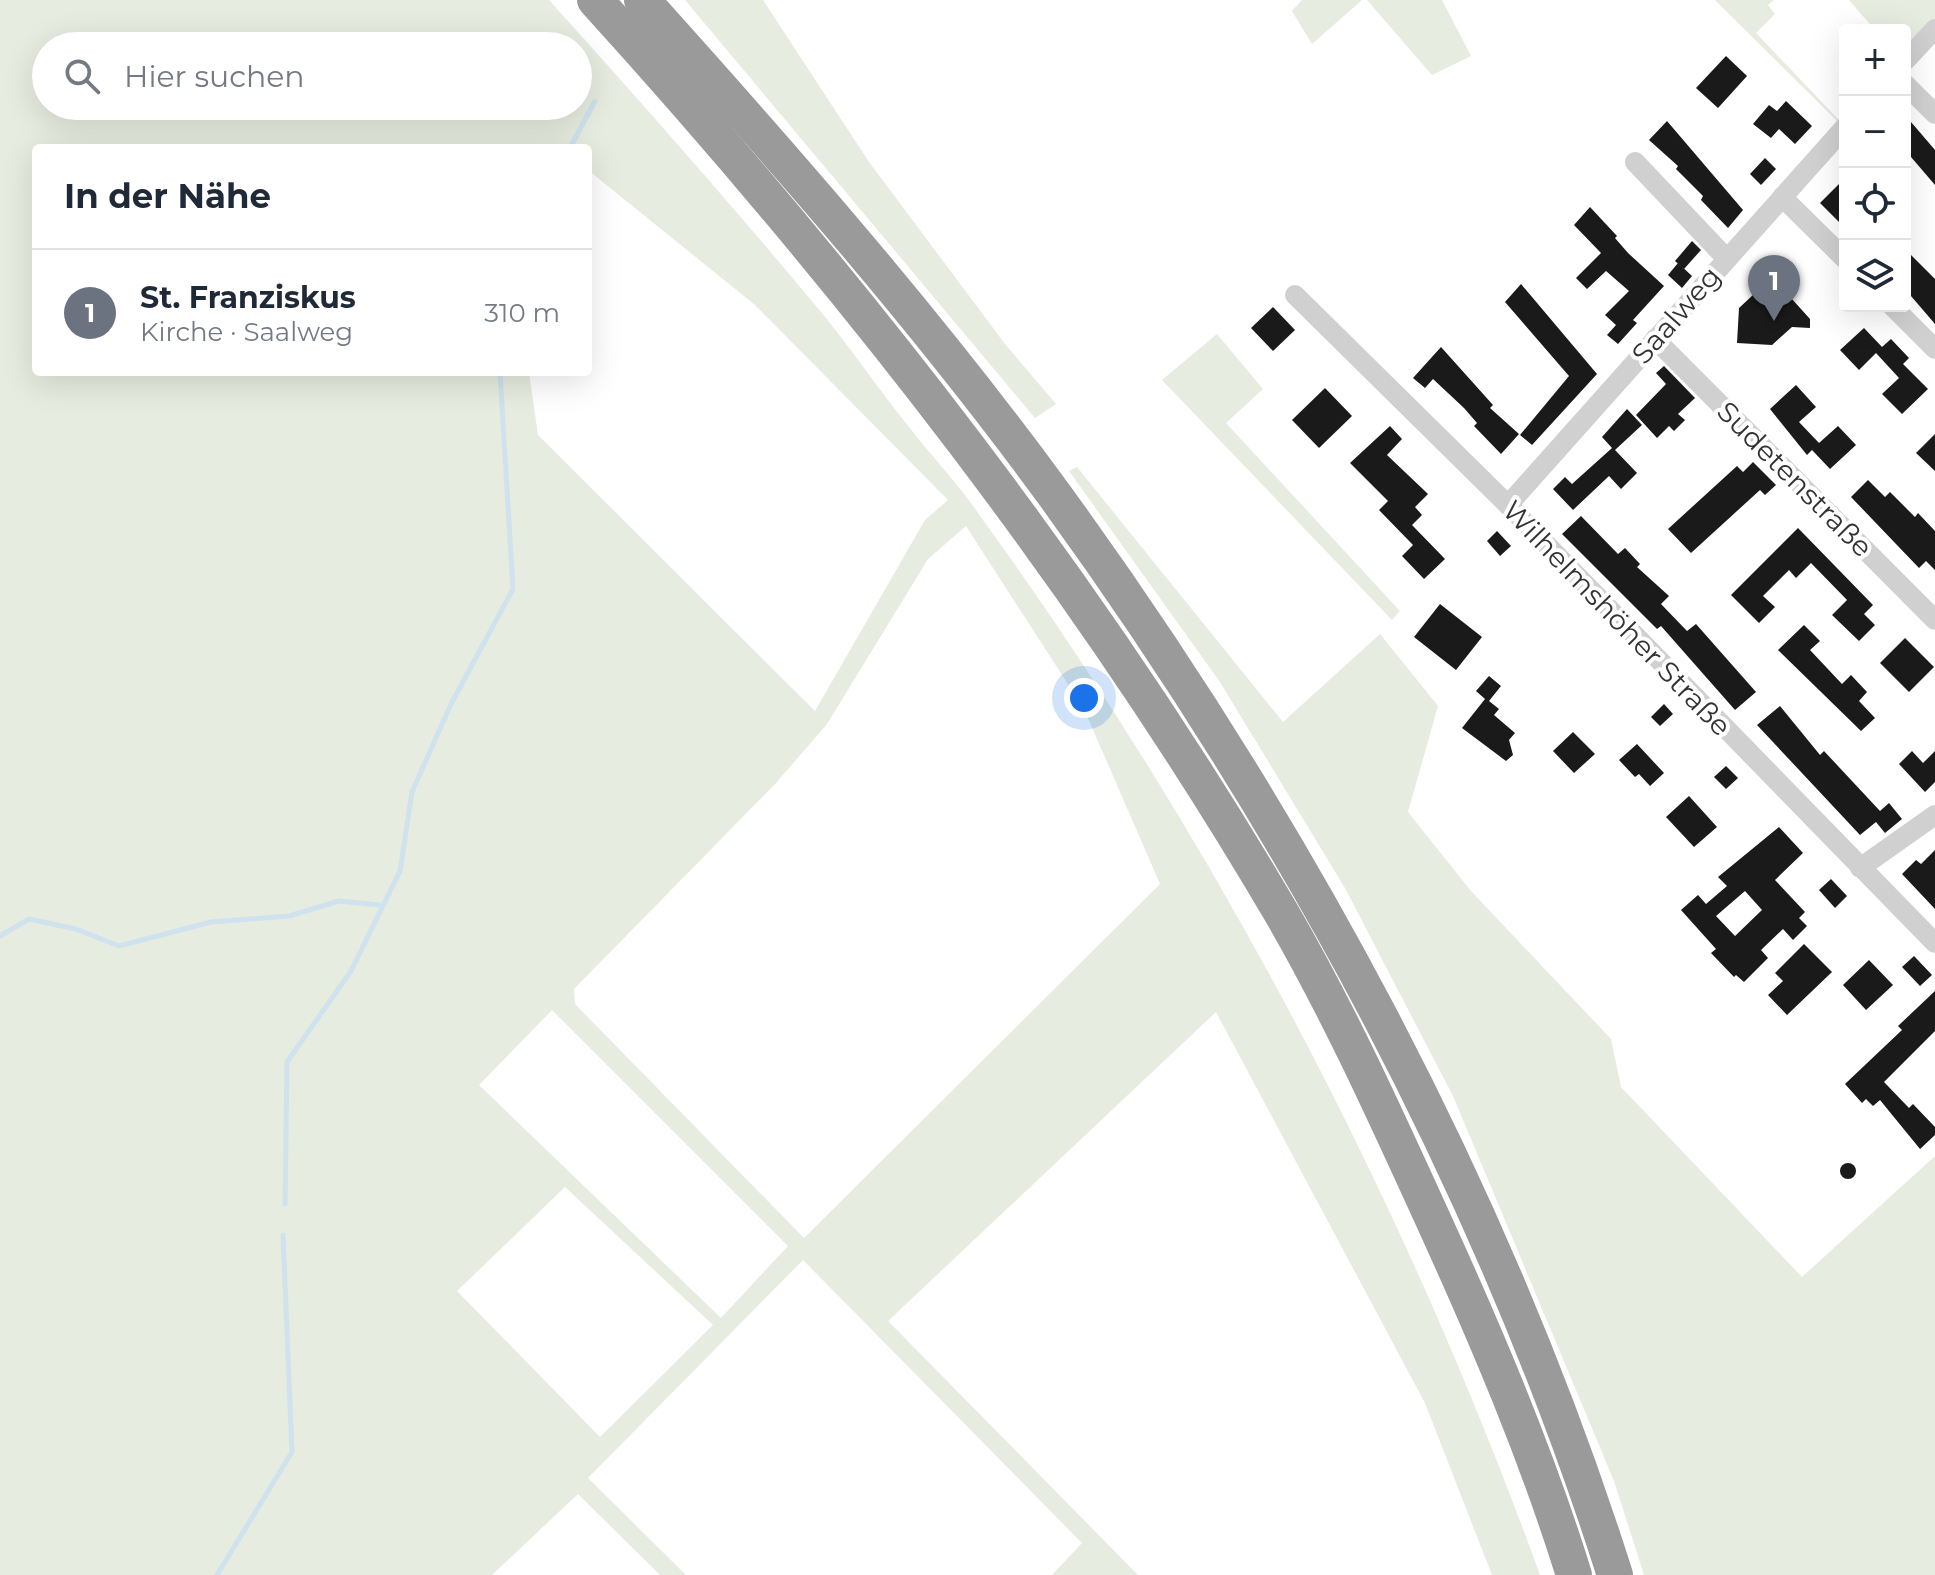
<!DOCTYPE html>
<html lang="de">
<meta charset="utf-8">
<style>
:root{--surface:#fff;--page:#f6f6f7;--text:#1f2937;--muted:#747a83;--line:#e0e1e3;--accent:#e63946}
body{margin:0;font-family:Montserrat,sans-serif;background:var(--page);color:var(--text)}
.controls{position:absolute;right:24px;top:24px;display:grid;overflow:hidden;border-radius:8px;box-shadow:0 8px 32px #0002}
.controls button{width:72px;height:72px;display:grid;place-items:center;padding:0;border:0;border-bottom:2px solid var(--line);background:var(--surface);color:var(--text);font:40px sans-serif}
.you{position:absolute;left:1084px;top:698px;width:28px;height:28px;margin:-20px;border:6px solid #fff;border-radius:50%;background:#1a73e8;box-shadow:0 0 0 12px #1a73e833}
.badge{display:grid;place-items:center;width:52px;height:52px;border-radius:50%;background:var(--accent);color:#fff;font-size:26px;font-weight:700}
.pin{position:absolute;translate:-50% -66px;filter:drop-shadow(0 2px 4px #0008)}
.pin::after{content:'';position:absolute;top:42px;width:28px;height:24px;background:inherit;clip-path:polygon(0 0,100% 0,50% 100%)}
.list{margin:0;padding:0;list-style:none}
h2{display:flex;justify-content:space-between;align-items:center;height:104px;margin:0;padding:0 32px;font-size:34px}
h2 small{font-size:26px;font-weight:400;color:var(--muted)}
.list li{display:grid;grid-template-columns:52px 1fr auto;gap:24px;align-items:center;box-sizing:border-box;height:128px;padding:0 32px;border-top:2px solid var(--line)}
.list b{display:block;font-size:30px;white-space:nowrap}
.list p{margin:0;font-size:26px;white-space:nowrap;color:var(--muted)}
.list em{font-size:26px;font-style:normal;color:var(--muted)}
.icon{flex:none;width:44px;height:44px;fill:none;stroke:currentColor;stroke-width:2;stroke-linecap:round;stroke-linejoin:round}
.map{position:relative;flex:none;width:1935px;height:1575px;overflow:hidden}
.search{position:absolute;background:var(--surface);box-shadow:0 8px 32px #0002;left:32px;top:32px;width:560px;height:88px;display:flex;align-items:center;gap:20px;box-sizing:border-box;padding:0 28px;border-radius:44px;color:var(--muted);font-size:30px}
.panel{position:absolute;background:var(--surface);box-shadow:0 8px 32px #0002;left:32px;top:144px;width:560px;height:232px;border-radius:8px}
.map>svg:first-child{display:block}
</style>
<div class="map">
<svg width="1935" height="1575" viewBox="0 0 1935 1575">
<rect width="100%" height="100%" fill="#fff"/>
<!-- green -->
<g fill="#e6ecdf" fill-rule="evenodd">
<path d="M0 0H549C641 102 733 206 821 312 853 351 881 393 913 432 934 459 958 484 978 513 1214 838 1403 1197 1540 1575H1492L1425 1403 1216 1012 888 1321 1138 1575H1052L1082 1543 803 1260 588 1478 686 1575H660L578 1494 492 1575H0ZM46 46H578V106H46ZM36 148H588V170L755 305 948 500 925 520 815 711 538 435 529 372H36ZM966 526 1084 709 1160 884 804 1238 575 1004 574 989 776 783 827 724 928 559ZM552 1010 788 1246 721 1318 479 1085ZM565 1187 713 1325 600 1437 457 1291Z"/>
<polygon points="685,0 763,0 869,162 1005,344 1056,404 1035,418"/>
<polygon points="1302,0 1362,0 1312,44 1292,11"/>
<polygon points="1367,0 1442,0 1471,56 1432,75"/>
<polygon points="1715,0 1774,0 1768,5 1775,14 1756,33 1838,119 1845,113 1845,117 1839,123"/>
<polygon points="1849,0 1935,0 1935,21 1905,53 1905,30 1875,30"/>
<polygon points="1217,334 1263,389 1226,423 1400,611 1392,620 1162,380"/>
<polygon points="1077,467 1283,722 1380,634 1438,706 1408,812 1471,891 1611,1039 1621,1087 1802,1277 1935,1156 1935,1575 1644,1575 1614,1481 1453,1096 1345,888 1220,682 1069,471"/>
</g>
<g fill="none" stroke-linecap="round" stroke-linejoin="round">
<!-- stream -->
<g stroke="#cfe2ee" stroke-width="5">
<polyline points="570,148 595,101"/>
<polyline points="0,936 29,919 76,929 119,946 211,922 289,916 339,901 380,905"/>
<polyline points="285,1204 287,1062 351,971 400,871 412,792 451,704 513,589 500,372"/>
<polyline points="217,1575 292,1452 283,1235"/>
</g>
</g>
<!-- building -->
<g fill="#1a1a1a" fill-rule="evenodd">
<polygon points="1726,56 1747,76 1718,108 1696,88"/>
<polygon points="1786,101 1812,126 1795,144 1779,129 1771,138 1753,124 1769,105 1777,111"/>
<polygon points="1905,115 1935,150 1935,185 1905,150"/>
<polygon points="1667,121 1743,210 1728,228 1701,200 1703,196 1676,169 1678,166 1649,140"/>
<polygon points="1765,158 1776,169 1761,185 1750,174"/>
<polygon points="1845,178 1845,228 1820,203"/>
<polygon points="1590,207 1617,236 1615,238 1628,253 1664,286 1633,320 1637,323 1618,344 1607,335 1616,325 1605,315 1629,291 1606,271 1587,289 1576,278 1601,253 1574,225"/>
<polygon points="1692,241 1701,250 1684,269 1675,261"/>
<polygon points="1905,249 1935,279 1935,324 1905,289"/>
<polygon points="1678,263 1692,276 1682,288 1668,275"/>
<polygon points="1521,284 1597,374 1532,445 1520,435 1569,376 1505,302"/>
<polygon points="1782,288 1810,319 1810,328 1792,327 1772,345 1737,343 1739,308 1754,294 1775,295"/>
<polygon points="1273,307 1295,330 1273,351 1251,328"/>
<polygon points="1864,328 1882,347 1891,339 1909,358 1903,364 1928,389 1902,414 1882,394 1899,378 1876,353 1859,370 1840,350"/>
<polygon points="1441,347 1493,405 1490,408 1519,434 1501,454 1474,426 1477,423 1464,408 1433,379 1425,388 1413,378"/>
<polygon points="1664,366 1695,398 1678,414 1685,420 1674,431 1669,426 1657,438 1636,415 1666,384 1656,373"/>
<polygon points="1796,385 1816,407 1799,422 1819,443 1838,426 1856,445 1830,469 1812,450 1815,447 1807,455 1770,409"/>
<polygon points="1325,388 1352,416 1319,448 1292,420"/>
<polygon points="1627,409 1642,425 1615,450 1637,473 1621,489 1609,476 1573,510 1553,489 1565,477 1572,484 1612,448 1602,437"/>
<polygon points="1390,426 1402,439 1387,455 1428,494 1415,507 1422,515 1412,525 1445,559 1424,579 1402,556 1413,545 1379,510 1388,501 1350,463"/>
<polygon points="1935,434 1935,471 1916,453"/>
<polygon points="1753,462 1776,485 1765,495 1760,490 1691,553 1668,529 1737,466 1743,472"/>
<polygon points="1868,480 1885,497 1890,492 1915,517 1918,513 1935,531 1935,570 1926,561 1919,568 1851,497"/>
<polygon points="1581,516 1618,554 1625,548 1640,564 1637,567 1669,596 1661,604 1687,631 1696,624 1756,692 1735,710 1661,626 1657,629 1562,534"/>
<polygon points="1798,528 1873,605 1864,614 1875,625 1859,641 1832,615 1847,600 1811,563 1796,578 1789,570 1763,596 1775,607 1759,623 1731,595"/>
<polygon points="1497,531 1511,546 1500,556 1487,541"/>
<polygon points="1440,604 1482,637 1456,670 1414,637"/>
<polygon points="1804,625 1820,641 1810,650 1842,684 1851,675 1867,692 1859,701 1875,718 1861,731 1778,650"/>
<polygon points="1905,638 1934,667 1909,692 1880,663"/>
<polygon points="1489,676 1501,686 1489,701 1499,709 1494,715 1515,733 1509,740 1513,755 1506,761 1462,728 1485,699 1476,691"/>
<polygon points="1664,704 1673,714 1660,726 1651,717"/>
<polygon points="1780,706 1820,755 1824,751 1880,811 1889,803 1902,819 1885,833 1876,822 1860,835 1757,725"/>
<polygon points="1573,732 1595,754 1574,773 1553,751"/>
<polygon points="1637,744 1664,773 1650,786 1639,774 1635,777 1619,760"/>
<polygon points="1912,751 1923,763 1935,751 1935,782 1925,792 1899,764"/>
<polygon points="1726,766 1738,778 1726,789 1714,777"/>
<polygon points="1689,796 1717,827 1694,847 1666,817"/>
<path d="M1779 827 1803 853 1775 880 1805 912 1799 918 1807 926 1793 940 1783 929 1761 950 1768 958 1744 982 1736 975 1734 977 1711 953 1716 949 1681 910 1698 895 1706 904 1727 886 1718 877ZM1745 891 1762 910 1735 936 1716 916Z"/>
<polygon points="1935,850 1935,909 1902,874 1916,860 1921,864"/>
<polygon points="1831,879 1847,896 1835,908 1819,890"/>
<polygon points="1804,944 1832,972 1787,1015 1768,995 1783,981 1775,973"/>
<polygon points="1914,956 1932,975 1920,986 1902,967"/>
<polygon points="1869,960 1893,985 1866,1010 1843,985"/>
<polygon points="1935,991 1935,1031 1884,1082 1909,1108 1913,1104 1935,1127 1935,1135 1920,1149 1880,1100 1873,1106 1866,1099 1862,1103 1845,1084 1902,1030 1898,1026"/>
<circle cx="1848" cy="1171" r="8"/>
</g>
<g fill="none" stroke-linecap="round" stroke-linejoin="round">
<!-- minor -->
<g stroke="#d0d0d0" stroke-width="20">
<polyline points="1905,61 1935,29"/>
<polyline points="1905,84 1935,114"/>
<polyline points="1635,162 1726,258"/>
<polyline points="1782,197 1845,259"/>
<polyline points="1295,295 1508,505 1935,943"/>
<polyline points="1892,306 1935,349"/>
<polyline points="1655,339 1935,620"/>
<polyline points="1508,505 1845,127"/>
<polyline points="1860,868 1935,815"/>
</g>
<!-- motorway -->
<g stroke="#9a9a9a" stroke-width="36">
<path d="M595 0C851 282 1089 585 1282 914 1340 1014 1388 1121 1436 1226 1488 1340 1537 1456 1574 1575"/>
<path d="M642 0C786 160 929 323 1056 497 1294 825 1492 1188 1615 1575"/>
</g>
</g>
<g text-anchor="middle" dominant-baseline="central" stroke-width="8" stroke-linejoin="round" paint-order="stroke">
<!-- street labels -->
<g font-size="28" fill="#333" stroke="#fff">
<text transform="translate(1676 315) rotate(-49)">Saalweg</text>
<text transform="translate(1795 479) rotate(45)">Sudetenstraße</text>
<text transform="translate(1617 618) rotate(46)">Wilhelmshöher Straße</text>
</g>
</g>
</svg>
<div class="controls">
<button>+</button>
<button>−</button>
<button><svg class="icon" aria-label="locate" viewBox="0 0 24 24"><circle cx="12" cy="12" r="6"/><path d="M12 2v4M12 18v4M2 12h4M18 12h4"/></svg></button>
<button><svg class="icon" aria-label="layers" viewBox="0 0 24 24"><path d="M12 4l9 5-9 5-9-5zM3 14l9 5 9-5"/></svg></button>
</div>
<div class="you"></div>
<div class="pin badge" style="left:1774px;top:321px;background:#6b7280">1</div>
<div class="search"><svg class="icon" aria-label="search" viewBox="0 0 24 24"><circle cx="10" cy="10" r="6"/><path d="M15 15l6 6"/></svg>Hier suchen</div>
<section class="panel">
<h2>In der Nähe<small></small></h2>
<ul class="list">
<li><span class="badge" style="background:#6b7280">1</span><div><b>St. Franziskus</b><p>Kirche · Saalweg</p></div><em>310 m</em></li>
</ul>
</section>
</div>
